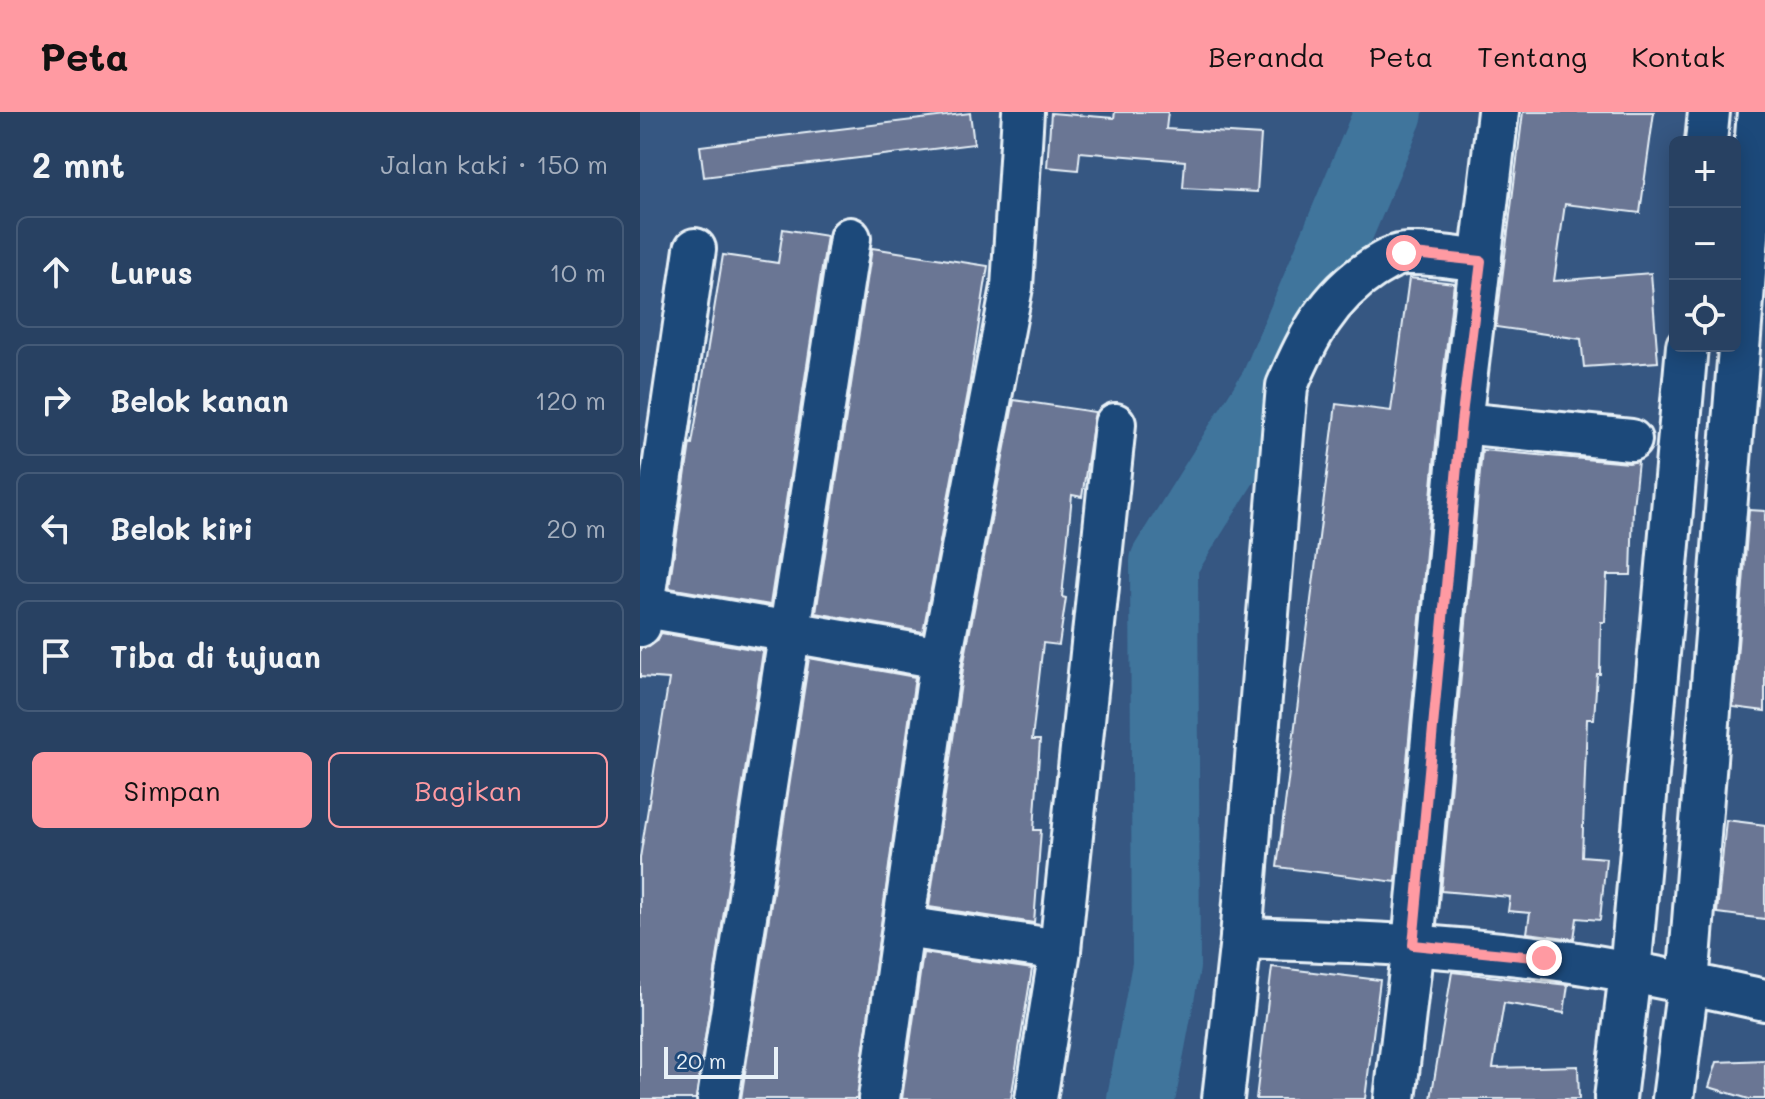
<!DOCTYPE html>
<html lang="id">
<meta charset="utf-8">
<style>
:root{--surface:#284162;--page:#304868;--text:#f1f3f6;--muted:#a5afbe;--line:#445a77;--accent:#ff9aa2}
body{margin:0;font-family:Mali,sans-serif;background:var(--page);color:var(--text)}
.controls{position:absolute;right:24px;top:24px;display:grid;overflow:hidden;border-radius:12px;box-shadow:0 4px 20px #0003}
.controls button{width:72px;height:72px;display:grid;place-items:center;padding:0;border:0;border-bottom:2px solid var(--line);background:var(--surface);color:var(--text);font:40px sans-serif}
.scale{position:absolute;left:24px;bottom:20px;width:114px;box-sizing:border-box;padding-left:8px;border:4px solid #e8f1f8;border-top:0;font-size:22px;line-height:28px;white-space:nowrap;color:#e8f1f8;-webkit-text-stroke:6px #1f4a7a;paint-order:stroke}
.stop{position:absolute;width:24px;height:24px;margin:-18px;border:6px solid #ff9aa2;border-radius:50%;background:#fff}
.stop.end{background:#ff9aa2;border-color:#fff;box-shadow:0 2px 8px #0008}
.list{margin:0;padding:0;list-style:none}
h2{display:flex;justify-content:space-between;align-items:center;height:104px;margin:0;padding:0 32px;font-size:34px}
h2 small{font-size:26px;font-weight:400;color:var(--muted)}
.list li{display:grid;grid-template-columns:52px 1fr auto;gap:24px;align-items:center;box-sizing:border-box;height:112px;margin:0 16px 16px;padding:0 16px;border:2px solid var(--line);border-radius:12px}
.list b{display:block;font-size:30px;white-space:nowrap}
.list em{font-size:26px;font-style:normal;color:var(--muted)}
.actions{display:flex;gap:16px;padding:24px 32px}
.actions a{flex:1;padding:18px 0;border:2px solid var(--accent);border-radius:12px;text-align:center;font-size:28px;color:var(--accent)}
.actions .main{background:var(--accent);color:#111}
.icon{flex:none;width:44px;height:44px;fill:none;stroke:currentColor;stroke-width:2;stroke-linecap:round;stroke-linejoin:round}
.map{position:relative;flex:none;width:1125px;height:987px;overflow:hidden}
header{display:flex;align-items:center;gap:48px;box-sizing:border-box;height:112px;padding:0 40px;background:var(--accent);color:#111}
header strong{font-size:38px}
nav{display:flex;gap:44px;margin-inline-start:auto;font-size:28px}
main{display:flex}
aside{flex:1;background:var(--surface)}
.map>svg:first-child{display:block}
</style>
<header>
<strong>Peta</strong>
<nav><a>Beranda</a><a>Peta</a><a>Tentang</a><a>Kontak</a></nav>
</header>
<main>
<aside>
<h2>2 mnt<small>Jalan kaki · 150 m</small></h2>
<ul class="list">
<li><svg class="icon" aria-label="ahead" viewBox="0 0 24 24"><path d="M12 20V5M6 11l6-6 6 6"/></svg><div><b>Lurus</b></div><em>10 m</em></li>
<li><svg class="icon" aria-label="right" viewBox="0 0 24 24"><path d="M7 20v-9h11M14 6l5 5-5 5"/></svg><div><b>Belok kanan</b></div><em>120 m</em></li>
<li><svg class="icon" aria-label="left" viewBox="0 0 24 24"><path d="M17 20v-9H6M10 6l-5 5 5 5"/></svg><div><b>Belok kiri</b></div><em>20 m</em></li>
<li><svg class="icon" aria-label="arrive" viewBox="0 0 24 24"><path d="M6 21V4h12l-3 4 3 4H6"/></svg><div><b>Tiba di tujuan</b></div></li>
</ul>
<div class="actions"><a class="main">Simpan</a><a>Bagikan</a></div>
</aside>
<div class="map">
<svg width="1125" height="987" viewBox="0 0 1125 987">
<rect width="100%" height="100%" fill="#365782"/>
<filter id="ink" filterUnits="userSpaceOnUse"><feTurbulence type="fractalNoise" baseFrequency=".0125" numOctaves="2"/><feDisplacementMap in="SourceGraphic" scale="16" xChannelSelector="R" yChannelSelector="G"/><feConvolveMatrix kernelMatrix="1 2 1 2 8 2 1 2 1" color-interpolation-filters="sRGB"/></filter>
<g filter="url(#ink)">
<g fill="none" stroke-linecap="round" stroke-linejoin="round">
<!-- river -->
<polyline stroke="#3f759c" stroke-width="68" points="501,987 526,854 524,450 634,274 749,0"/>
</g>
<!-- building -->
<g fill="#6b7694" stroke="#e8f1f8" stroke-width="2">
<polygon points="475,0 528,0 526,17 621,23 617,80 543,76 545,49 440,40 438,58 407,55 411,1 474,6"/>
<polygon points="883,0 1014,0 1000,101 925,92 914,169 1011,161 1018,250 944,255 941,227 856,215"/>
<polygon points="330,1 334,32 64,65 60,34"/>
<polygon points="143,117 187,124 130,493 29,476 50,331 52,332 83,143 138,151"/>
<polygon points="232,136 348,154 328,281 283,520 176,501"/>
<polygon points="769,166 814,171 798,309 756,770 637,755 696,292 751,299"/>
<polygon points="374,288 455,300 442,385 432,383 422,485 426,486 419,533 403,531 392,628 400,628 394,718 401,718 394,811 289,795 324,550"/>
<polygon points="842,338 989,351 998,349 993,395 991,463 967,463 965,510 961,510 960,562 957,562 954,607 947,607 942,744 966,746 960,808 937,806 934,827 887,821 890,801 868,799 870,785 801,779"/>
<polygon points="1109,398 1125,399 1125,599 1093,595"/>
<polygon points="21,521 123,539 56,987 0,987 0,746 29,567 0,565 0,536 9,535 17,529"/>
<polygon points="169,546 275,565 217,987 101,987"/>
<polygon points="1086,708 1125,713 1125,807 1077,801"/>
<polygon points="283,841 392,857 371,987 262,987"/>
<polygon points="632,855 740,868 725,987 616,987"/>
<polygon points="812,860 928,873 924,901 864,891 853,956 938,954 939,987 791,987"/>
<polygon points="1125,948 1125,987 1109,987 1069,975 1077,950"/>
</g>
<g fill="none" stroke-linecap="round" stroke-linejoin="round">
<defs>
<g id="minor">
<polyline points="1066,30 1069,0"/>
<polyline points="821,311 991,328"/>
<polyline points="0,494 301,546"/>
<polyline points="0,514 55,137"/>
<polyline points="264,815 420,838 396,987"/>
<path d="M601 826C702 829 803 833 904 846 978 856 1052 872 1125 888"/>
<polyline points="420,838 475,312"/>
<polyline points="78,987 210,126"/>
<polyline points="239,987 301,546 372,175 383,0"/>
<path d="M583 987 601 826 647 274C667 226 688 185 733 156 743 150 755 142 767 142 791 141 817 146 841 149"/>
<polyline points="755,987 773,833 821,311 858,0"/>
<polyline points="975,987 990,860 1047,234"/>
<polyline points="1033,987 1048,872 1118,0"/>
</g>
</defs>
<!-- minor casing -->
<use href="#minor" stroke="#e8f1f8" stroke-width="46"/>
<!-- minor -->
<use href="#minor" stroke="#1f4a7a" stroke-width="40"/>
</g>
</g>
<g fill="none" stroke-linecap="round" stroke-linejoin="round" filter="url(#ink)">
<!-- route -->
<polyline stroke="#ff9aa2" stroke-width="10" points="764,141 841,149 821,311 773,833 904,846"/>
</g>
</svg>
<div class="controls">
<button>+</button>
<button>−</button>
<button><svg class="icon" aria-label="locate" viewBox="0 0 24 24"><circle cx="12" cy="12" r="6"/><path d="M12 2v4M12 18v4M2 12h4M18 12h4"/></svg></button>
</div>
<div class="scale">20 m</div>
<div class="stop" style="left:764px;top:141px"></div>
<div class="stop end" style="left:904px;top:846px"></div>
</div>
</main>
